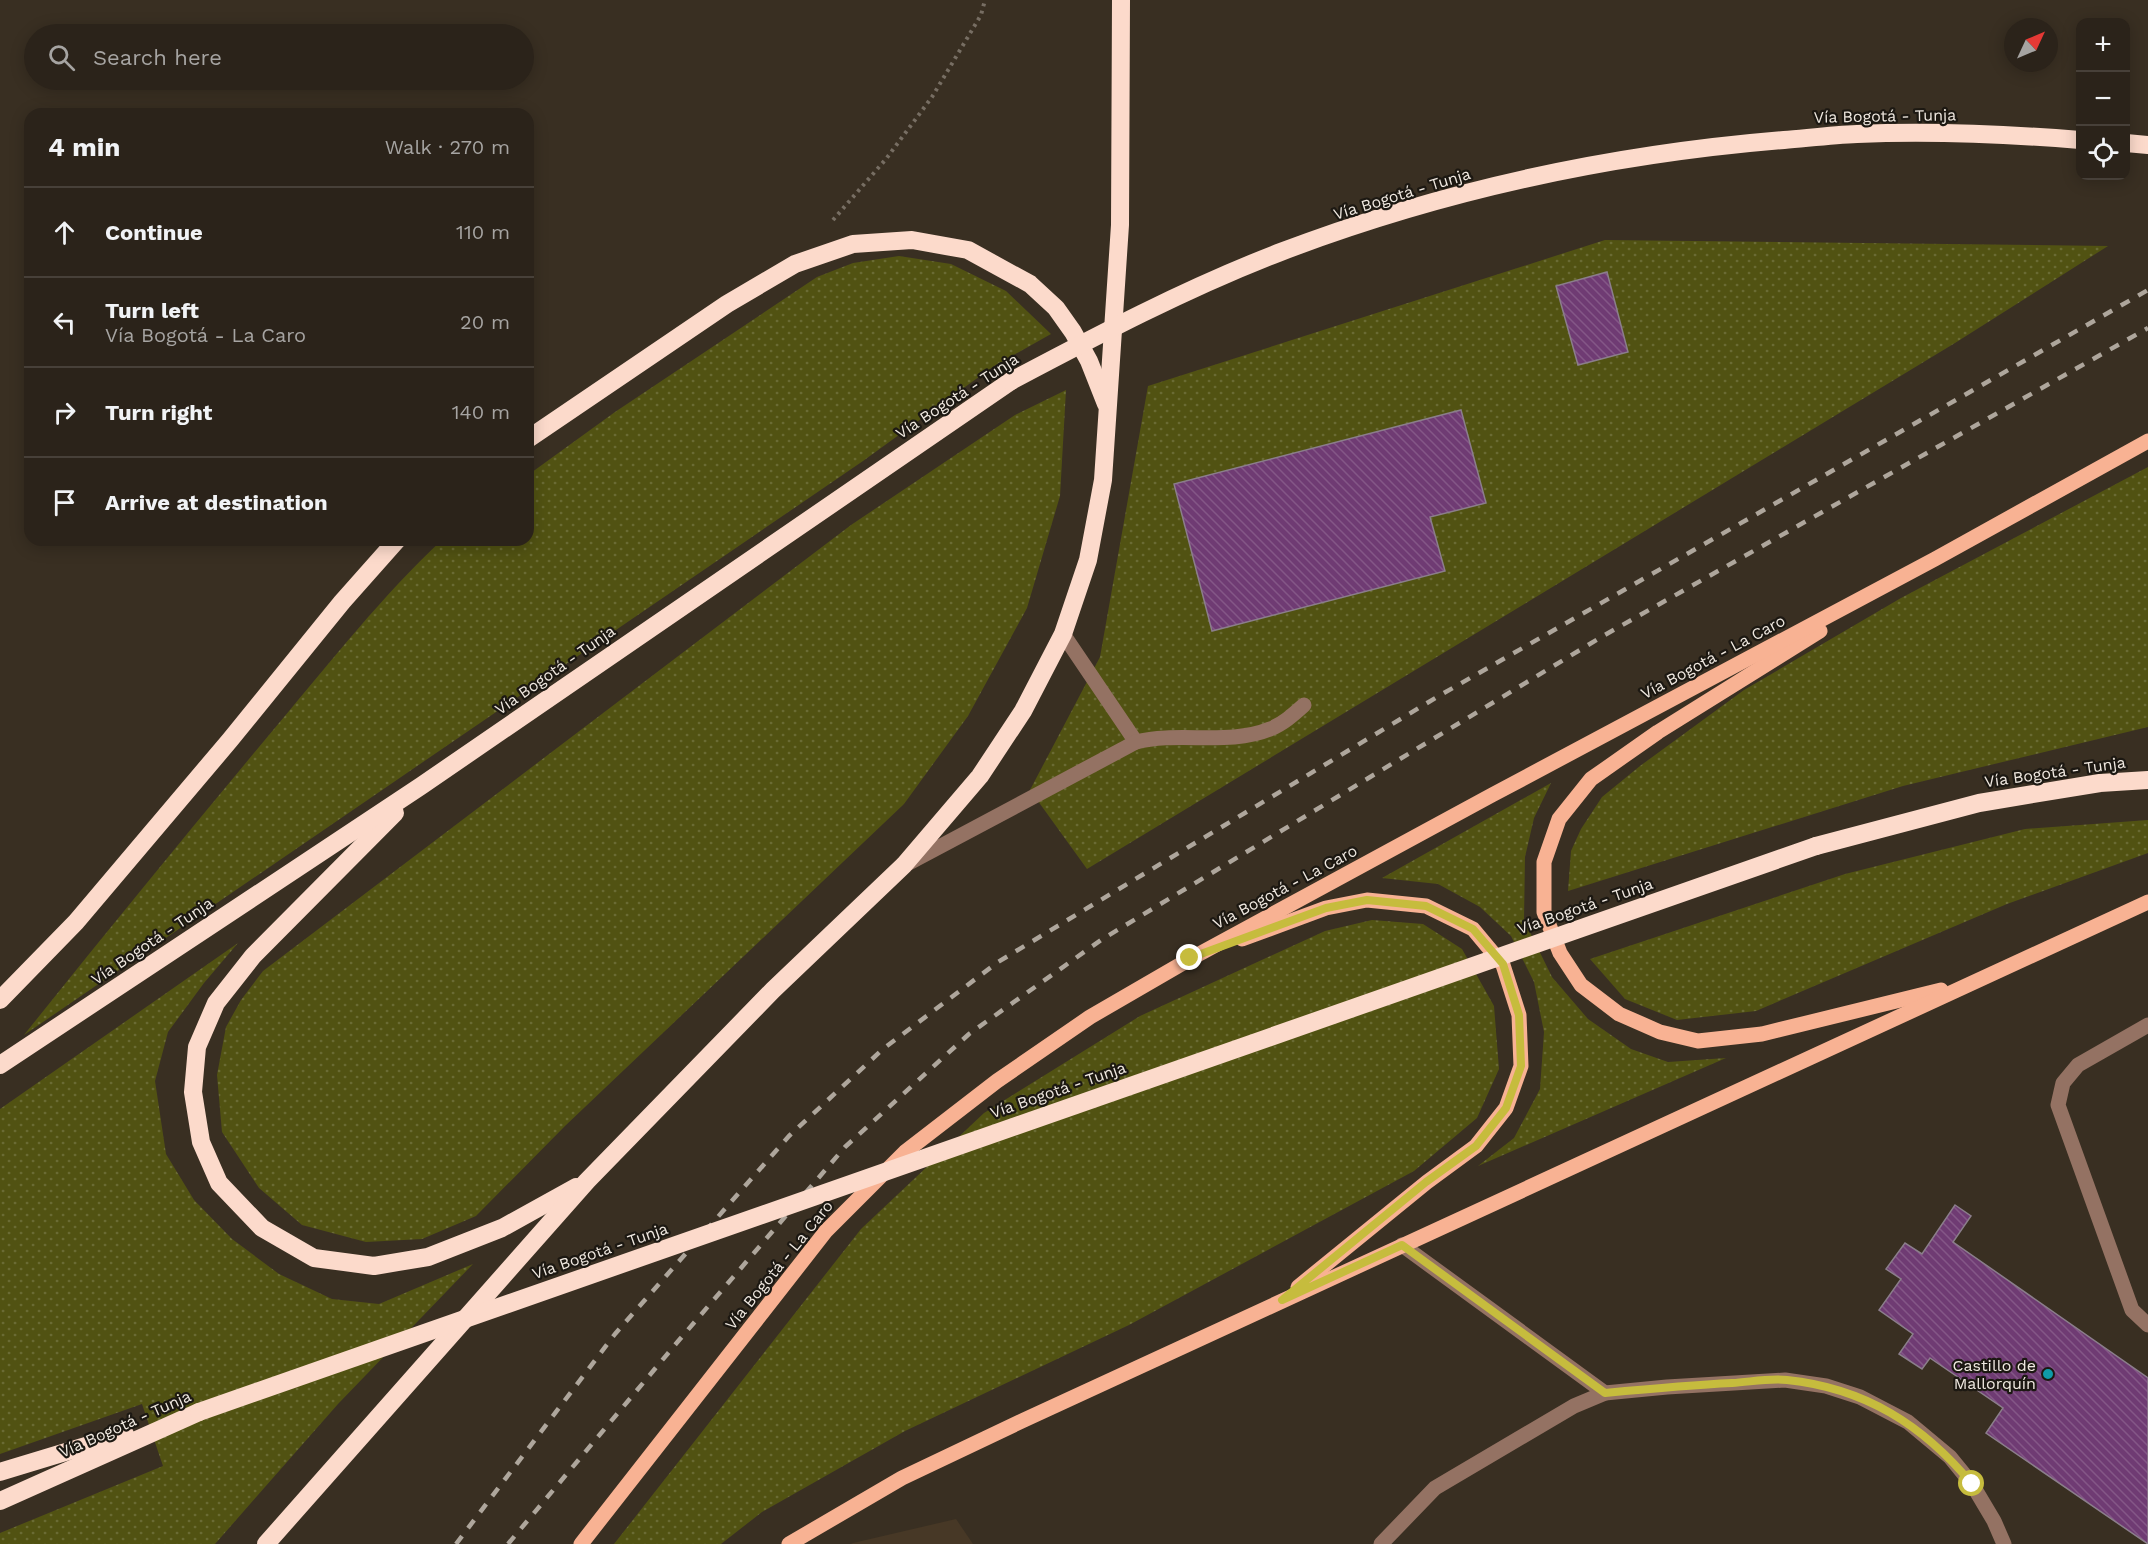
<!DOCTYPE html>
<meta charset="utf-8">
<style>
:root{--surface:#2b231a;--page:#372f27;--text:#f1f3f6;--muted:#a6a4a2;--line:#474039}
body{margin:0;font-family:"Work Sans",sans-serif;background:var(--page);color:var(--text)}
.controls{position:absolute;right:18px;top:18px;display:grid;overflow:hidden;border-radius:12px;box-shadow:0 3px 15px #0003}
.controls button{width:54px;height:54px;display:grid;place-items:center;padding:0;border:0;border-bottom:2px solid var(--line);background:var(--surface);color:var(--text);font:30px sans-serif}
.compass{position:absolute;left:2004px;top:18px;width:54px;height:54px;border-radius:50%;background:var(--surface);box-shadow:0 3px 15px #0003;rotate:46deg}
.stop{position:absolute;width:18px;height:18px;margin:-14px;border:4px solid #c6bc3d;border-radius:50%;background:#fff}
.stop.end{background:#c6bc3d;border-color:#fff;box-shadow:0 2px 6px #0008}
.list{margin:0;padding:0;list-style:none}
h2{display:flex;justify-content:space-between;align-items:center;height:78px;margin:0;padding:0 24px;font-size:26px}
h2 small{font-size:20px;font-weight:400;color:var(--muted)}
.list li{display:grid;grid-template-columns:39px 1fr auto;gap:18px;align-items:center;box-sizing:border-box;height:90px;padding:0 24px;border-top:2px solid var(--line)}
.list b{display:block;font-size:22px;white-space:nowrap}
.list p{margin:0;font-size:20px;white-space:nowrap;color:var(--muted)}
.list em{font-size:20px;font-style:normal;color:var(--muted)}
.icon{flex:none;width:33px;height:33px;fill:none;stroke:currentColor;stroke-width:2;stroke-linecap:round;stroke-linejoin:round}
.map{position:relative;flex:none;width:2148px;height:1544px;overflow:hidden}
.search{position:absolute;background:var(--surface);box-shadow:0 3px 15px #0003;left:24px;top:24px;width:510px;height:66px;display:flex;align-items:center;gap:15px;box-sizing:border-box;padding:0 21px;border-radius:33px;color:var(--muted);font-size:22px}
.panel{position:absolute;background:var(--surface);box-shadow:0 3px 15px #0003;left:24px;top:108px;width:510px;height:438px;border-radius:18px}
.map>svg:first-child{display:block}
</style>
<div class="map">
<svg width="2148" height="1544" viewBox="0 0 2148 1544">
<defs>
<pattern id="grass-dots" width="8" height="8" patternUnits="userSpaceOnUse" patternTransform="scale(1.5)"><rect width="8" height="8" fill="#515212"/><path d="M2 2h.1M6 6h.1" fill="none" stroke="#6a6b34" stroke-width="1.8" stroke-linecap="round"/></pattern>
<pattern id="building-back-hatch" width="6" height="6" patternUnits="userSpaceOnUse" patternTransform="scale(1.5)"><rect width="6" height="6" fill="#6f3b73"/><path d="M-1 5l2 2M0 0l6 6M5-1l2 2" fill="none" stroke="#845787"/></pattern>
</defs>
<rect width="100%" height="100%" fill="#392f22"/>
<!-- built -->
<polygon fill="#473826" points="956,1519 973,1544 851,1544 853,1543"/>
<!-- grass -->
<g fill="url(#grass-dots)">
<polygon points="1605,240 2108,246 1955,343 1087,869 1030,790 1100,657 1148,386"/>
<path d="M899 256 951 264 1006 291 1051 334 994 366 863 461 24 1035C108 930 193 826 279 723 332 660 382 596 442 540H528V475L615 412 817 277 853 263Z"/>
<polygon points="1066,390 1060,496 1027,608 968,716 904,804 565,1126 476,1216 422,1239 366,1242 302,1225 259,1188 222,1132 217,1075 226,1027 241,1000 263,971 851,525 1015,415"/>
<polygon points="2148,467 2148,727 1903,786 1568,891 1571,851 1581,829 1602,797 1640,766 1744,690 1901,598"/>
<polygon points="1551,783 1534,818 1525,857 1524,920 1552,977 1588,1019 1631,1049 1668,1062 1726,1058 1478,1166 1514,1138 1540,1089 1544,1032 1534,982 1511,936 1480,907 1438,884 1382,878"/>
<polygon points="2148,820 2148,853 2007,904 1756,1011 1677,1020 1625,999 1590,959 1845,874 2025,829"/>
<polygon points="1372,920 1423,924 1462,949 1494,1006 1499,1069 1477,1118 1414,1171 1129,1325 905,1431 762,1512 721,1544 614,1544 861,1229 984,1113 1140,1016 1325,931"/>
<polygon points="238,943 204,983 168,1032 155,1081 166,1154 194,1200 232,1239 279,1274 332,1299 379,1304 473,1264 338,1404 215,1544 0,1544 0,1533 163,1466 142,1404 0,1454 0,1109"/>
</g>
<!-- building -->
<g fill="url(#building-back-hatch)" stroke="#8b7e8b" stroke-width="1.5">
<polygon points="1607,272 1628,352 1578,365 1556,286"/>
<polygon points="1461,410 1486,503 1430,517 1445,571 1212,631 1174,484"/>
<polygon points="1955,1205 1971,1216 1953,1242 2148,1378 2148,1544 1986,1433 2003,1408 1930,1358 1922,1369 1899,1354 1913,1334 1879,1310 1901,1279 1886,1269 1905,1243 1922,1254"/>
</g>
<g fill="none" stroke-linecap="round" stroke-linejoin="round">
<!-- path -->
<polyline stroke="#776e63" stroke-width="4" stroke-dasharray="3 4.5" stroke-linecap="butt" points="833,220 886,159 932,97 981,15 985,0"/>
<!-- minor -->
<g stroke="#947263" stroke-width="15">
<polyline points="1063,634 1136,742"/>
<path d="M909 863 1136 742C1179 731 1229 746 1270 729 1283 724 1294 714 1304 705"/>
<polyline points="2148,1025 2078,1065 2063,1083 2058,1105 2132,1310 2148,1325"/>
<polyline points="1402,1245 1605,1393"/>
<polyline points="1381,1544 1435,1488 1574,1406 1605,1393 1667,1387 1785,1380 1826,1386 1860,1397 1908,1422 1950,1457 1972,1484 1994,1521 2004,1544"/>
</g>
<!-- major -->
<g stroke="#f8b293" stroke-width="15">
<polyline points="1820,631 1658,732 1591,779 1559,819 1544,862 1544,912 1560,953 1581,985 1619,1014 1660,1032 1698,1041 1762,1034 1941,990"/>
<polyline points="1242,939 1326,908 1367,900 1426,906 1473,929 1503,965 1519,1015 1521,1066 1506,1108 1476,1146 1427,1182 1298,1287"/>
<polyline points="581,1544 826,1231 905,1152 997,1081 1090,1017 1190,959 1492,795 1935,559 2148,441"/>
<polyline points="789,1544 902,1478 1024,1420 2148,902"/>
</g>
<!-- highway -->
<g stroke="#fcdacb" stroke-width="18">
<polyline points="2126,143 2148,145"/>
<polyline points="528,439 727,304 795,264 853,244 912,240 968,250 1030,284 1056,308 1073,332 1089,361 1106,404"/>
<polyline points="395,813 253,956 216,1003 197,1047 193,1092 201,1142 219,1183 262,1228 314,1258 374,1266 428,1257 502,1228 576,1187"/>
<polyline points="1816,846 1979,803 2100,783 2148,780"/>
<polyline points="0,1000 76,922 230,740 342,602 397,540"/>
<polyline points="0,1065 421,786 1011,381"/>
<polyline points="0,1472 125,1434"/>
<polyline points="0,1501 199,1412"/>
<polyline points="266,1544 587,1181 773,990 904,865 980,776 1023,711 1063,634 1088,560 1103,480 1120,225 1121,0"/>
</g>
<!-- rail -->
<g stroke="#aea69c" stroke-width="4.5" stroke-dasharray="10 10" stroke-linecap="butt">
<polyline points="456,1544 615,1334 789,1136 883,1049 998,962 1437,697 2148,290"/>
<polyline points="508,1544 680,1339 845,1147 969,1034 1101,940 1603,636 2148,328"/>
</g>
<!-- highway-bridge -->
<g stroke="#fcdacb" stroke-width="18">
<path d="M1011 381C1098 335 1185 289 1278 253 1440 191 1612 154 1784 140 1808 138 1833 135 1857 134 1931 131 2006 134 2080 140"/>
<polyline points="199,1412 1816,846"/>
</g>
</g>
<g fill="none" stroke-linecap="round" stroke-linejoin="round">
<!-- route -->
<path stroke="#c6bc3d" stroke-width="8" d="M1190 958 1326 908 1367 900 1426 906 1473 929 1503 964 1519 1015 1521 1066 1506 1108 1476 1146 1426 1182 1282 1300 1402 1245 1605 1393C1647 1389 1690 1385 1732 1383 1750 1382 1769 1378 1787 1380 1865 1388 1923 1425 1972 1484"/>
</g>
<!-- markers -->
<circle fill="#0f9aa8" stroke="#1c1812" stroke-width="2" cx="2048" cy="1374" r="6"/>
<g text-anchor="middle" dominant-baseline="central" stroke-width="4.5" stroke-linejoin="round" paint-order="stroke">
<!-- street labels -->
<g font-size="16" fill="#f0e9e1" stroke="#1c1812">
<text transform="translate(1885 116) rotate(-1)">Vía Bogotá - Tunja</text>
<text transform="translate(1402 194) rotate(-17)">Vía Bogotá - Tunja</text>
<text transform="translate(957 396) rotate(-33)">Vía Bogotá - Tunja</text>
<text transform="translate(1713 657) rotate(-28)">Vía Bogotá - La Caro</text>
<text transform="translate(555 670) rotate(-35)">Vía Bogotá - Tunja</text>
<text transform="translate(2055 772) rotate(-8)">Vía Bogotá - Tunja</text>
<text transform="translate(1285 887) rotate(-28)">Vía Bogotá - La Caro</text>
<text transform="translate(1585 906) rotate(-19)">Vía Bogotá - Tunja</text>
<text transform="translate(152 941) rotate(-34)">Vía Bogotá - Tunja</text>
<text transform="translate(1058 1090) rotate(-19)">Vía Bogotá - Tunja</text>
<text transform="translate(600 1251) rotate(-19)">Vía Bogotá - Tunja</text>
<text transform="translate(779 1265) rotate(-51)">Vía Bogotá - La Caro</text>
<text transform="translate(125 1424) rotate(-24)">Vía Bogotá - Tunja</text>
</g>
<!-- poi labels -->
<g font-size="16" fill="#f0e9e1" stroke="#1c1812" text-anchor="end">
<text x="2036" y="1365">Castillo de<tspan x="2036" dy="18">Mallorquín</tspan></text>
</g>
</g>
</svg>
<div class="controls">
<button>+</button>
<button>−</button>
<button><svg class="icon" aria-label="locate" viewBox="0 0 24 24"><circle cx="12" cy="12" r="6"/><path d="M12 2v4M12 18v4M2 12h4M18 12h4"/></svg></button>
</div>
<svg class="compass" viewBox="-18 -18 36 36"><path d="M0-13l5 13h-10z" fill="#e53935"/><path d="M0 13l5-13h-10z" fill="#a6a4a2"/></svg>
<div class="stop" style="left:1972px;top:1484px"></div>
<div class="stop end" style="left:1190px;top:958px"></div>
<div class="search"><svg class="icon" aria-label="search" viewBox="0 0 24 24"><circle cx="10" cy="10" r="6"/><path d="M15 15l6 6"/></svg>Search here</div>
<section class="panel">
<h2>4 min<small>Walk · 270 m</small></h2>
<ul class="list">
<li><svg class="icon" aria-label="ahead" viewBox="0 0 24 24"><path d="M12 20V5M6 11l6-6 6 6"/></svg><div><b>Continue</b></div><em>110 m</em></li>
<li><svg class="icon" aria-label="left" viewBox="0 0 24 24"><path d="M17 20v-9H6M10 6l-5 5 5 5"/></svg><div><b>Turn left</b><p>Vía Bogotá - La Caro</p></div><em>20 m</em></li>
<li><svg class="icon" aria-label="right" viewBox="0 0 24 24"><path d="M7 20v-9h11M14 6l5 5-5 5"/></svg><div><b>Turn right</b></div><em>140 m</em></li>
<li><svg class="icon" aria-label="arrive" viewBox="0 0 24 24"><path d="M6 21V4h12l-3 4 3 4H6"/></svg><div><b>Arrive at destination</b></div></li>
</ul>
</section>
</div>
